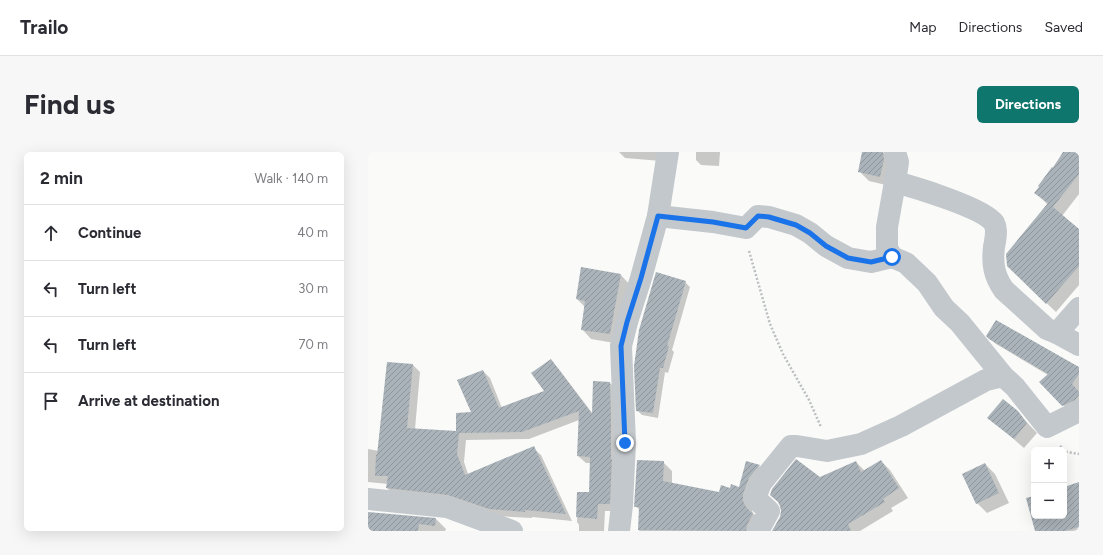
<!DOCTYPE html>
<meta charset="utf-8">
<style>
:root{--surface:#fff;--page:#f7f7f7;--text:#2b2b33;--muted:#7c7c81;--line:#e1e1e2;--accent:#0f766e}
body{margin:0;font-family:Figtree,sans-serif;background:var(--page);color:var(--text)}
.controls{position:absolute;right:12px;bottom:12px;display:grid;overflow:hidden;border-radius:6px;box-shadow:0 4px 16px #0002}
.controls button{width:36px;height:36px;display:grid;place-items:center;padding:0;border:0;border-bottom:1px solid var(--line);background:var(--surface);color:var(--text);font:20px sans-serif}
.stop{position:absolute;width:12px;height:12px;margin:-9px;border:3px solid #1a73e8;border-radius:50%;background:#fff}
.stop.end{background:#1a73e8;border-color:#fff;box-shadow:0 1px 4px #0008}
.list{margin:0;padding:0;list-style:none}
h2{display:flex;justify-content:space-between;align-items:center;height:52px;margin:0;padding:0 16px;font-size:17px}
h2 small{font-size:13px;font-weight:400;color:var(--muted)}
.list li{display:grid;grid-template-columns:26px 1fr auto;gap:12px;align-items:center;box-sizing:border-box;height:56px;padding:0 16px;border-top:1px solid var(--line)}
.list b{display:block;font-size:15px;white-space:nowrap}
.list em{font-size:13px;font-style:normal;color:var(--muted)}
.icon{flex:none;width:22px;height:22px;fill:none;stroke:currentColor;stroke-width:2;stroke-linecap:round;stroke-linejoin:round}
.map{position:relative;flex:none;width:711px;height:379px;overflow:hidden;border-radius:6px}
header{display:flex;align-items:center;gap:24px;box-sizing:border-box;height:56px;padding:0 20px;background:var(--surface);border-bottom:1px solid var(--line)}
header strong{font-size:19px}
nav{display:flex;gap:22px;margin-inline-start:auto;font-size:14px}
.intro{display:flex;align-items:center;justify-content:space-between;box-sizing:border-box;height:96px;padding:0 24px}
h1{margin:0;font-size:28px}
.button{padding:10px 18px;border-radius:6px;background:var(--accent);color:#fff;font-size:14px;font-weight:700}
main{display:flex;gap:24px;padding:0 24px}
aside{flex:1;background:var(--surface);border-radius:6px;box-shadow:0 4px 16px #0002}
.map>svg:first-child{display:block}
</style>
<header>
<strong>Trailo</strong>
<nav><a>Map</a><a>Directions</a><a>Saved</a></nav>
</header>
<div class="intro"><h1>Find us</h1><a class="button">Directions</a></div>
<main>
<aside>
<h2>2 min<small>Walk · 140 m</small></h2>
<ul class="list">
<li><svg class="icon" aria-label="ahead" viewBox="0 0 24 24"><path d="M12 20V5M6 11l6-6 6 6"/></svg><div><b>Continue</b></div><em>40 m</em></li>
<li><svg class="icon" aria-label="left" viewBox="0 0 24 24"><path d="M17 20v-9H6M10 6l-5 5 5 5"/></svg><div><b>Turn left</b></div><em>30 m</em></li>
<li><svg class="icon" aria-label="left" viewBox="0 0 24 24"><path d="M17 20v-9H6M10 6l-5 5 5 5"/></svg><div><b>Turn left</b></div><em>70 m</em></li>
<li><svg class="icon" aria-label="arrive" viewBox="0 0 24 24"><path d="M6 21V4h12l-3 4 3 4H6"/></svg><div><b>Arrive at destination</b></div></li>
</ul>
</aside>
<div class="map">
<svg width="711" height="379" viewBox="0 0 711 379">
<defs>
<pattern id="building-hatch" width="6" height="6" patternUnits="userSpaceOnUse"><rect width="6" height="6" fill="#aab3b9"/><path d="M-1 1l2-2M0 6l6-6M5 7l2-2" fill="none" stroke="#8e969c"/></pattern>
</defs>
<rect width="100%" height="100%" fill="#fafaf8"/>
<!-- shadow -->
<g fill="#0003">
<polygon points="251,0 294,0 293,9 257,6"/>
<polygon points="328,0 352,0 351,14 333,13 328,8"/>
<polygon points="495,0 515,0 524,9 522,34 501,29 491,19"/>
<polygon points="696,0 711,0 711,42 694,64 711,79 711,133 688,160 649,123 680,53 668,41 672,35 671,34"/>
<polygon points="253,123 262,133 252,192 223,187 214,177 217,155 209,147"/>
<polygon points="317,130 322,135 304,198 306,200 300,221 297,220 290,266 274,263 269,258"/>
<polygon points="621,186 711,217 711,254 701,259 673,230 680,223 628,192"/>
<polygon points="183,209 190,216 225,262 242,231 249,238 248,359 237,359 236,379 211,379 211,373 209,370 210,341 222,341 223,311 218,311 210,304 211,268 161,287 98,288 96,310 100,322 165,296 173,303 204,369 164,365 164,366 129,364 26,343 19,336 20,332 0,330 0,297 11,299 45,213 52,220 47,277 89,280 104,261 115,219 122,226 134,256 178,240"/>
<polygon points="649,260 669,281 656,296 621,266"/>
<polygon points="513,309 522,318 540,346 523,356 525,359 492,379 434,379 452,326 488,310 497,319"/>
<polygon points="295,310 304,319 304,332 352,341 363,337 372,336 391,314 400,323 384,351 384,359 387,364 390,379 271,379 272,358 267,354"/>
<polygon points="617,312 627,322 641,351 619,361 609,351"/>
<polygon points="711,331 711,379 668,379 659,347 666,345 666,364 696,364 696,336"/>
<polygon points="0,361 68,367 78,377 77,379 0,379"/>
</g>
<!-- building -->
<g fill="url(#building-hatch)">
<polygon points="494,0 515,0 516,8 512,25 490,20"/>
<polygon points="695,0 711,0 711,22 685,55 711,77 711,114 678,152 639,114 638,102 680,51 666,41 671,35 670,34 684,15 685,16"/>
<polygon points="213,115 253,122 242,182 213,178 217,149 208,147"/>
<polygon points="288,120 318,129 299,194 301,194 295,216 292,216 285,261 268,259 266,214 271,178"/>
<polygon points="628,168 711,215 711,222 704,232 711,240 711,243 707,248 694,254 671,230 680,222 621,187 618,184"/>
<polygon points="183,207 224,262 225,229 242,230 243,265 243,307 244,307 242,352 230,352 229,367 208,365 209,340 221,340 222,305 209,304 211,259 154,280 91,281 89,302 97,323 166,294 198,362 157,358 157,360 121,357 80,343 18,336 20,324 7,324 8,303 9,303 19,210 45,212 39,276 88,279 88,261 103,260 89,228 115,218 131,256 176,239 163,221"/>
<polygon points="635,247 650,259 659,271 646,287 619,266"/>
<polygon points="428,307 452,325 488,309 493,320 513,308 531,336 515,347 517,350 480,372 483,379 404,379 412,365 413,359 412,354 410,350 402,343 404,337"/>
<polygon points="269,308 296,309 295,329 351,340 353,333 362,336 363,332 371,335 378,309 392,313 381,326 375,342 375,349 378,355 385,362 379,373 378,379 270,378 271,355 266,355"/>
<polygon points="617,311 631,341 608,352 594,322"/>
<polygon points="711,330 711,375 697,379 667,379 658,346 666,344 666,364 696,364 696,335"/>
<polygon points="0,360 68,366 67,374 51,372 50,379 0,379"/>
</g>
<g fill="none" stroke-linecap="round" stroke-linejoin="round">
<!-- path -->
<g stroke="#bbbfc2" stroke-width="2.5" stroke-dasharray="2 2" stroke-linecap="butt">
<polyline points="381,99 402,172 415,202 441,248 453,275"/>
<polyline points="692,294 699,300 711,302"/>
</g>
<!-- minor -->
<g stroke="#c3c8cc" stroke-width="22">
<path d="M527 0 530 10 527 30C546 35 616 56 626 71 627 73 628 77 628 79 628 84 627 90 626 95 624 112 626 124 636 138L679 177 689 181"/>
<polyline points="527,30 519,75 519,96 524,105 538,111 559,131 576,156 592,171 635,224 647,235 679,275 711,259"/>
<polyline points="290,64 345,70 378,76 390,64 401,65 428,73 442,81 458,94 480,106 503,110 524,105"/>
<polyline points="711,156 689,181 711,193"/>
<polyline points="0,347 79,355 144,379"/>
<polyline points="251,379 254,353 257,291 253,194 259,170 273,126 290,64 300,0"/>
<polyline points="390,379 401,359 387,346 393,331 423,294 429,294 459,299 493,292 533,274 618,228 635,224"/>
</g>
</g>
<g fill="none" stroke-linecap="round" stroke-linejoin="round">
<!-- route -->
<polyline stroke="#1a73e8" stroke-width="5" points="257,291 253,194 259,170 273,126 290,64 345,70 378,76 390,64 401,65 428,73 442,81 458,94 480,106 503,110 524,105"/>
</g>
</svg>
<div class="controls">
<button>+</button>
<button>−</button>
</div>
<div class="stop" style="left:524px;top:105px"></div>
<div class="stop end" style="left:257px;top:291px"></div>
</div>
</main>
